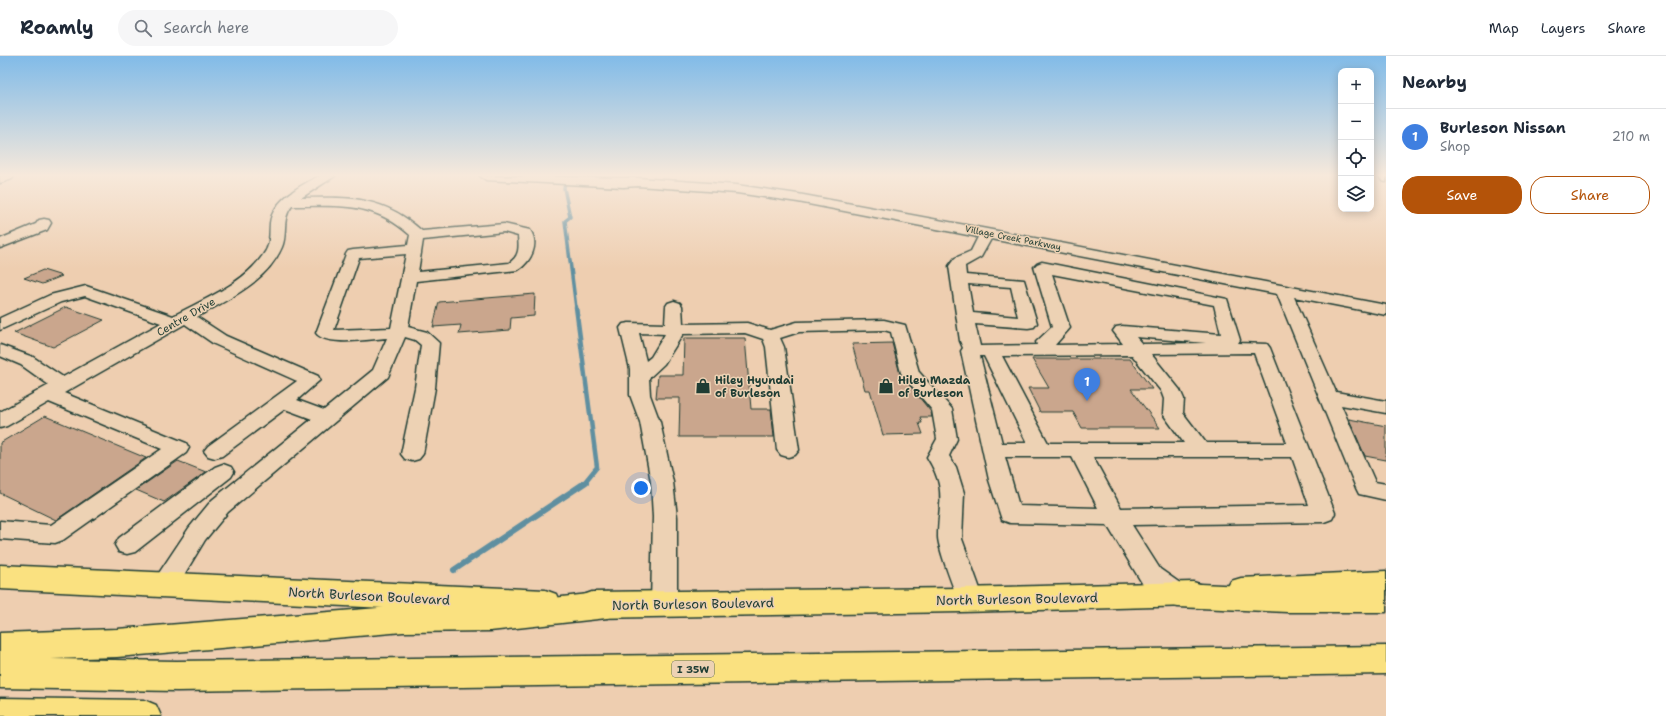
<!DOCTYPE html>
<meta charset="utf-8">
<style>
:root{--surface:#fff;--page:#f6f6f7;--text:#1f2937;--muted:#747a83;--line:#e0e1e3;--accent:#b45309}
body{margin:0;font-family:"Shantell Sans",sans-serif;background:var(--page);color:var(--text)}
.controls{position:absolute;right:12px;top:12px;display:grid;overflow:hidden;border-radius:8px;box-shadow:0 2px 10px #0003}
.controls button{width:36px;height:36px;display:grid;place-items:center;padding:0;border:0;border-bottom:1px solid var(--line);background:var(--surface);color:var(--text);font:20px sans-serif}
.you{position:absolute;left:641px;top:432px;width:14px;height:14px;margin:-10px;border:3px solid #fff;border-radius:50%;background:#1a73e8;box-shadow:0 0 0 6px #1a73e833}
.badge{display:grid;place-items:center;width:26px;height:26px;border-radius:50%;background:var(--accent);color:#fff;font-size:13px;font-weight:700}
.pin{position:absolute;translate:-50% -33px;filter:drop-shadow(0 1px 2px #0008)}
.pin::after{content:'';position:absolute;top:21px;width:14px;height:12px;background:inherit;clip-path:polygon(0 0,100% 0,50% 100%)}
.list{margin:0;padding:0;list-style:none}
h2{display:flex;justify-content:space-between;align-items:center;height:52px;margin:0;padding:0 16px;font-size:17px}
h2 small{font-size:13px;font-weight:400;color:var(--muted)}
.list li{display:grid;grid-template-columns:26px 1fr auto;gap:12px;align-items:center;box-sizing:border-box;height:56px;padding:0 16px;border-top:1px solid var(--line)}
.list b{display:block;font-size:15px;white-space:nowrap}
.list p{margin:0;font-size:13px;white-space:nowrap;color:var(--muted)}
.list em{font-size:13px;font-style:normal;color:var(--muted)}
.actions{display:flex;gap:8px;padding:12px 16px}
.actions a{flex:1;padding:9px 0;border:1px solid var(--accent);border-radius:16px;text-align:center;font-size:14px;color:var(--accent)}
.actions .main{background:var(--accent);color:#fff}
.icon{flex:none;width:22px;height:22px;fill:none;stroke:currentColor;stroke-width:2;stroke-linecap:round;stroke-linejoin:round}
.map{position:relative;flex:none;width:1386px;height:660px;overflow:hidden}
header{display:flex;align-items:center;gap:24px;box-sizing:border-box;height:56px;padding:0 20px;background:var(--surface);border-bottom:1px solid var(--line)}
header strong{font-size:19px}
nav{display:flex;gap:22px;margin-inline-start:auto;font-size:14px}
.search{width:280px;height:36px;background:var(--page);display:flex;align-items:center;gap:10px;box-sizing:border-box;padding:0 14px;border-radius:22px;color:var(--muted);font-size:15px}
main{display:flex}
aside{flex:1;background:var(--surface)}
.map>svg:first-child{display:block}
</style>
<header>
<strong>Roamly</strong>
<div class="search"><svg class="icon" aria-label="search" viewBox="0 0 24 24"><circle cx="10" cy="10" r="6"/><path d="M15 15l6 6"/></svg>Search here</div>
<nav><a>Map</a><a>Layers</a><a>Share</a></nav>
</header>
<main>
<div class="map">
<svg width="1386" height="660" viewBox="0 0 1386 660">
<rect width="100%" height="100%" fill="#eeceb0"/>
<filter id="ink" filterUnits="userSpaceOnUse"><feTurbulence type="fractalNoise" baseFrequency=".025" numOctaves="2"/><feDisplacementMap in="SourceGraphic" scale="8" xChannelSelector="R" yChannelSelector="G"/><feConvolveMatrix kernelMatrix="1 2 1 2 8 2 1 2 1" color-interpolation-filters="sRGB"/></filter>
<g filter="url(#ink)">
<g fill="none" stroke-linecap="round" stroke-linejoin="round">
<!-- stream-far2 -->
<polyline stroke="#5e8fa0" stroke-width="3.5" points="566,120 564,132 570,161 565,165 576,252"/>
<!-- stream-far1 -->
<polyline stroke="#5e8fa0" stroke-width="4.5" points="576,251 597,411 584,427"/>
<!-- stream -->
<polyline stroke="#5e8fa0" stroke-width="6" points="454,514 586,426"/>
</g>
<!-- building -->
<g fill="#caa68d" stroke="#1f3d34">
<polygon points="43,214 62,220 42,228 24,222"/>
<polygon points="535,238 534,260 511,262 510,274 459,278 461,269 433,271 439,246"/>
<polygon points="66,251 104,264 53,291 14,277"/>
<polygon points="684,282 745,282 751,353 771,353 774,381 679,381 680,342 656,342 658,319 683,319"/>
<polygon points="892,287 900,318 914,334 916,341 919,341 931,356 932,361 920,361 922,367 919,367 923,378 883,379 870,334 865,334 852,288"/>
<polygon points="1032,303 1130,303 1152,333 1131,333 1160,372 1082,372 1073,356 1040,356 1028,332 1049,332"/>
<polygon points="45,360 146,402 56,464 0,437 0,387"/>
<polygon points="1349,363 1386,370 1386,404 1365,400"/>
<polygon points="178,405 206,416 164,446 136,434"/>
</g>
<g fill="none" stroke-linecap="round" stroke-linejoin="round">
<defs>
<g id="minor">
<polygon points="0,120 14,120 12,123 0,127"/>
<path d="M319 120H335L301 142C350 141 384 140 422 175L504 168 530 174C540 188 531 206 518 214L416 225 408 271 427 276 439 287 435 332 423 398 419 403 412 405 405 403 401 398 415 332 421 289 415 284 405 281 388 321 228 456 205 484 173 537 164 540 155 537 151 530 155 523 189 472 212 444 312 363 285 353 222 400 215 402 208 400 204 395 208 390 297 325 214 288 185 268 64 337 186 387 189 392 186 397 63 484 55 487 0 483V465L51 469 162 393 49 346 7 370 0 372V356L49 329 21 309 0 300V289L33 301 63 321 161 267 85 240 61 246 0 274V262L50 239 86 230 173 260C204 243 242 229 263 199 271 189 269 179 270 167 273 144 301 129 319 120ZM292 150C340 150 372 145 410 179L408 189 353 194 348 195 346 198 316 277C326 291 371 283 387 282L373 314 324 354 297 344 320 324 318 320 226 280 197 261C228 243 267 226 282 191 288 177 281 163 292 150ZM504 176 518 180C519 191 520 200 509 207L418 216 423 184ZM406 198 391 272 334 274 359 202Z"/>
<path d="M480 120 638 122 737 129 798 138 987 173 1386 249V259L1294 241 1336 336 1386 345V357L1341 349 1375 426 1386 428V444L1359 438 1356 432 1277 238 991 183 981 201 965 210 966 219 1024 224 1037 267 1034 271 1028 272 975 268 980 290 1037 289 1036 286 1052 271 1034 211 1037 208 1042 206 1227 243 1240 284 1238 287 1267 288 1270 292 1335 457 1332 463 1324 466 1132 469 1160 513 1187 532 1191 539 1187 546 1178 550 1169 546 1142 527 1107 469 1010 467 1002 464 989 424 961 295 963 292 960 285 949 210 955 202 971 195 978 181 798 146 737 137 638 130 623 131 486 124ZM1052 218 1214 249 1221 278 1122 270 1116 271 1113 275 1123 288 1055 289 1070 272ZM968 228 1011 231 1018 261 973 257ZM1136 281 1206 287 1142 288ZM1254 297 1287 387H1206L1183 357 1184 343 1180 334 1151 298ZM1132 299 1161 335 1164 343 1163 358 1184 387H1048L1002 300ZM980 300H984L1027 387H1002ZM1005 401H1072L1098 452 1019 450ZM1093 401H1292L1309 449 1121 452Z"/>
<polygon points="1379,120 1386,120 1386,126 1382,125"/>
<polygon points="44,163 49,164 51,167 47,174 0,192 0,183 36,168 39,164"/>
<path d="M674 245 680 247 682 250 683 268 747 267 770 274 797 266 884 264 905 269 919 316 952 353 957 383 949 400 956 411 964 437 962 483 984 544 980 552 971 555 962 552C956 540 938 492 938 481 938 446 948 435 927 401L937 383 932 354 901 317 891 276 884 274 799 276 780 282 784 291 799 394 795 399 788 401 781 399 777 394 766 291 763 283 745 277 683 278 664 308 649 322 650 339 660 366 673 426 677 461V548L673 556 664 559 655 556 651 548 653 461 651 426 640 366 630 339V313L620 272 623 268 629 267 665 268 666 250 668 247ZM639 277 665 278 651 301 646 305Z"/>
<polygon points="223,408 231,411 234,416 231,421 135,496 127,498 119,496 115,489 119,482 215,411"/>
</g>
<g id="major">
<polygon points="0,509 545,534 556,538 560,547 556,556 545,560 0,533"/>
<polygon points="1386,515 1386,539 1241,546 1231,543 1226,534 1231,525 1241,522"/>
<polygon points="1193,526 1203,529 1208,538 1203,547 1193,550 961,556 592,562 581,558 577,549 581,540 592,536 961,532"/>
</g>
<g id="highway">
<polygon points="1178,527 1287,532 1386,532 1386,556 1287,556 1178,551 1168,548 1163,539 1168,530"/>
<polygon points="607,536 618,540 622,549 618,558 607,562 490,575 403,576 117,601 51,603 177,605 1386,590 1386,618 177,635 0,632 0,577 117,573 403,550 490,549"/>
<polygon points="0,642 144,644 156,649 161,660 0,660"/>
</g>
</defs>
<!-- minor casing -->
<use href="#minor" stroke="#1f3d34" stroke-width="3"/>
<!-- major casing -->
<use href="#major" stroke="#1f3d34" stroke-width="3"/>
<!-- highway casing -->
<use href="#highway" stroke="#1f3d34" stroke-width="3"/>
<!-- minor -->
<use href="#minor" fill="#edd2b4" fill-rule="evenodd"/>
<!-- major -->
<use href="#major" fill="#fae180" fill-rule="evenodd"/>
<!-- highway -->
<use href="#highway" fill="#fae180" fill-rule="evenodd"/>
</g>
</g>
<!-- sky -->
<linearGradient id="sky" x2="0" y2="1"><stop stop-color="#81bbe8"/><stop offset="0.56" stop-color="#f7e9db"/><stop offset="1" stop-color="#f7e9db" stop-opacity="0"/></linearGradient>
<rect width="1386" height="213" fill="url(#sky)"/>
<!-- icons -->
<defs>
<symbol id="shop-bare" viewBox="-9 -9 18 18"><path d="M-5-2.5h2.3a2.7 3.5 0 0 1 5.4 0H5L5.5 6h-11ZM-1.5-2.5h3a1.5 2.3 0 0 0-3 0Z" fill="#1f3d34" stroke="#edd2b4" stroke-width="2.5" paint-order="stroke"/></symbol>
</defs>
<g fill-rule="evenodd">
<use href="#shop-bare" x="692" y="319" width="22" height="22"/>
<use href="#shop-bare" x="875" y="319" width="22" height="22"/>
</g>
<g text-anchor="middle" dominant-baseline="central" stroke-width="3" stroke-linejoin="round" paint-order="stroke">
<!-- far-street labels -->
<g font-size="9" fill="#1f3d34" stroke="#edd2b4">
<text transform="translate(1013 182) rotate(11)">Village Creek Parkway</text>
</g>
<!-- shield labels -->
<rect fill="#edd2b4" stroke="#5d6a5a" stroke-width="1" x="672" y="605" width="42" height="16" rx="3"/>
<g font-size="10" font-weight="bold" fill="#1f3d34">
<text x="693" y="613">I 35W</text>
</g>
<!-- street labels -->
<g font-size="11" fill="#1f3d34" stroke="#edd2b4">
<text transform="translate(186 261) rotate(-30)">Centre Drive</text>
</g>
<!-- poi labels -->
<g font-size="11" font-weight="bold" fill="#1f3d34" stroke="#edd2b4" text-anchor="start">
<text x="715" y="324">Hiley Hyundai<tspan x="715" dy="13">of Burleson</tspan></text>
<text x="898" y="324">Hiley Mazda<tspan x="898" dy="13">of Burleson</tspan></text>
</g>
<!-- near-street labels -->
<g font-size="13" fill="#1f3d34" stroke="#edd2b4">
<text transform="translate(369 540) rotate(3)">North Burleson Boulevard</text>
<text transform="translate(1017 543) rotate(-1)">North Burleson Boulevard</text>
<text transform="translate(693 548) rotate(-1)">North Burleson Boulevard</text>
</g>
</g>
</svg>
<div class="controls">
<button>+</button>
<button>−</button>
<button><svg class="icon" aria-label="locate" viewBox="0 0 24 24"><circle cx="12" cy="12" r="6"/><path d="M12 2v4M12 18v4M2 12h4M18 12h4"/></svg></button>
<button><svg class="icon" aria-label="layers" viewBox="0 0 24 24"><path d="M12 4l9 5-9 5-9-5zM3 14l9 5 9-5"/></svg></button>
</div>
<div class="you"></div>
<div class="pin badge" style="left:1087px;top:345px;background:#3f7fe0">1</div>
</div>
<aside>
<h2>Nearby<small></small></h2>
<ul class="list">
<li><span class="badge" style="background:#3f7fe0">1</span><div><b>Burleson Nissan</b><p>Shop</p></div><em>210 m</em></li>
</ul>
<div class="actions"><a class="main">Save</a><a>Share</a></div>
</aside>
</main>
